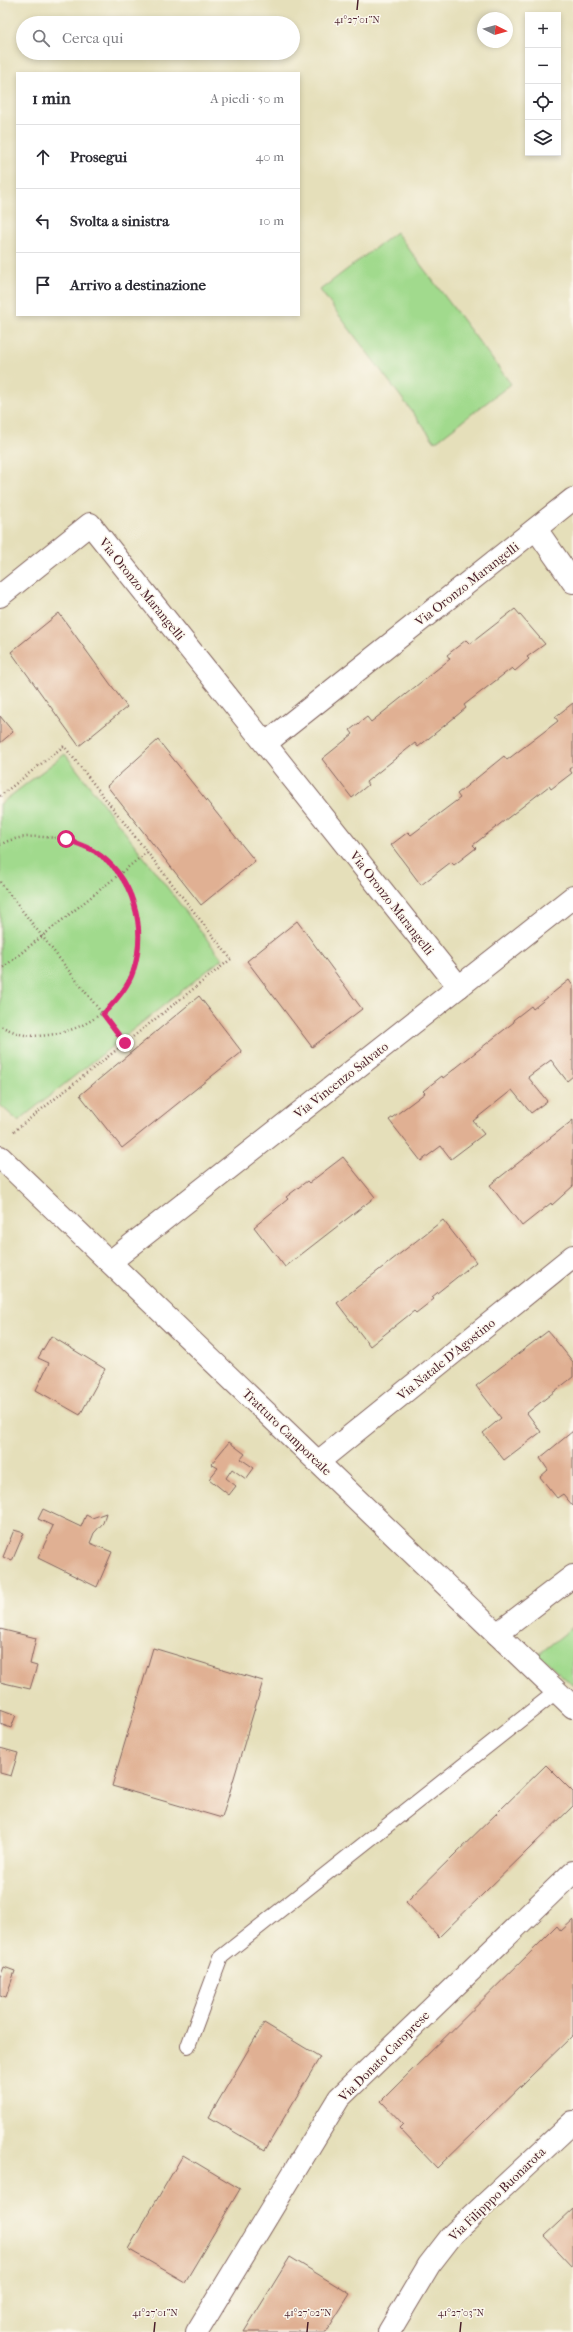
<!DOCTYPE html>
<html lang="it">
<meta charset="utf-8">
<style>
:root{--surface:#fff;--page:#f2f2f3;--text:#2b2b33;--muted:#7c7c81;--line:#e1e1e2}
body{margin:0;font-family:"IM FELL French Canon",serif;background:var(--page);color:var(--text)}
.controls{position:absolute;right:12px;top:12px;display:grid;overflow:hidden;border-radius:0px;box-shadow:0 2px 6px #0003}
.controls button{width:36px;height:36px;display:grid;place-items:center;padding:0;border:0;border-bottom:1px solid var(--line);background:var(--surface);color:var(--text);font:20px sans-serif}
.compass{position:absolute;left:477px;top:12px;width:36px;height:36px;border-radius:50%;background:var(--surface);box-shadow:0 2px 6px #0003;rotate:95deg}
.stop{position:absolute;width:12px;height:12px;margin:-9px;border:3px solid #db2777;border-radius:50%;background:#fff}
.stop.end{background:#db2777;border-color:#fff;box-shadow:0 1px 4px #0008}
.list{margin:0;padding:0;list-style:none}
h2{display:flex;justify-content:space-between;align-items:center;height:52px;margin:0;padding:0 16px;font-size:17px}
h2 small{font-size:13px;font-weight:400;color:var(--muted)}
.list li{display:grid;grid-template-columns:26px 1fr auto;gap:12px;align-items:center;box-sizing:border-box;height:64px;padding:0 16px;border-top:1px solid var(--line)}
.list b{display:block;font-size:15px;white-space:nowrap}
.list em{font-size:13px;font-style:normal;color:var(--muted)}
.icon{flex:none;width:22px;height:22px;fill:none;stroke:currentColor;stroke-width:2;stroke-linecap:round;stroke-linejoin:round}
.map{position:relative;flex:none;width:573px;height:2332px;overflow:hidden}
.search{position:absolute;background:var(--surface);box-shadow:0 2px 6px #0003;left:16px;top:16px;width:284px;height:44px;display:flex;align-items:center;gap:10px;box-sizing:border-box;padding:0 14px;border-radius:22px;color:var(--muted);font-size:15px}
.panel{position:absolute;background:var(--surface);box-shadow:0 2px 6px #0003;left:16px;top:72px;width:284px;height:244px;border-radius:0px}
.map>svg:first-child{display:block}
</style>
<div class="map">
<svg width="573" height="2332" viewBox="0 0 573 2332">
<rect width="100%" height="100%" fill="#fbf7ec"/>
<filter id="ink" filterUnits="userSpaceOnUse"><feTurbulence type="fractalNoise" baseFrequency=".025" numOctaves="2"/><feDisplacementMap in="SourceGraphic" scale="8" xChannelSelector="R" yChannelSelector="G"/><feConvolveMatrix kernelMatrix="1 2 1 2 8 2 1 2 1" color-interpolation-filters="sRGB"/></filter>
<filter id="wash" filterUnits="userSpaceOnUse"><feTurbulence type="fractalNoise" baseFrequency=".012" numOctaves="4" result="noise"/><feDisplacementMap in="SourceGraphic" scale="16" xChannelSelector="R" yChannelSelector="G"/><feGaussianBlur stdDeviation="0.9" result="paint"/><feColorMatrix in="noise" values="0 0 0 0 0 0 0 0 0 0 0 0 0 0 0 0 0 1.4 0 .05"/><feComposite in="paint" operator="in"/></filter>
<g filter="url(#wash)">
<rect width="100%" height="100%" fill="#e5dfba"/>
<!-- green -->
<g fill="#a1da8d" stroke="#767c5c">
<polygon points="396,232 511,384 435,442 320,290"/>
<polygon points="65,754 222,959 18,1121 0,1105 0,804"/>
<polygon points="573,1627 573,1686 539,1654"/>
</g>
<g id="blocks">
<!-- building -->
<g fill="#e0b093">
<polygon points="515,609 545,644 527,657 529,659 515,671 512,668 464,705 466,708 418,747 415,743 366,782 368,785 352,798 322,759 353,734 350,730 367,717 371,722 450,659 447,655 466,640 470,644"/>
<polygon points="59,613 127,707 79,746 11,652"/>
<polygon points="573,703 573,766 569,769 572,773 551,789 549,786 473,845 476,848 454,865 451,862 421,885 391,845 408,832 411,835 460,798 457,794 504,756 507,760 558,721 555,717"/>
<polygon points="0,716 13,732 0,743"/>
<polygon points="158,740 255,861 201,905 107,786"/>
<polygon points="297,921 362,1009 312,1047 247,961"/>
<polygon points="569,980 573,986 573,1076 567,1081 551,1060 528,1077 547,1101 531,1113 512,1090 473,1121 484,1134 451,1159 441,1146 421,1161 389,1120 425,1093 423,1091 442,1076 443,1078 514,1022 513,1020 531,1006 533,1009"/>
<polygon points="199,996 242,1052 122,1148 80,1095"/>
<polygon points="573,1120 573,1186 552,1205 551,1203 522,1226 490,1185"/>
<polygon points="343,1157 375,1197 285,1267 254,1227 288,1199 286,1197 307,1181 309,1183"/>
<polygon points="443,1220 476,1262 432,1297 434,1299 416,1313 414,1311 370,1346 337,1303"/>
<polygon points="548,1331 573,1362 573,1377 527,1413 541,1432 504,1460 483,1433 501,1418 476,1386"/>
<polygon points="51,1336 105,1369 80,1415 36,1390 49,1363 38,1358"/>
<polygon points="573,1431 573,1506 563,1494 557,1498 540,1477 548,1470 540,1458"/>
<polygon points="229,1442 245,1454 241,1459 254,1468 246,1479 232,1469 226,1478 236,1486 229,1495 209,1479 218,1468 211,1464"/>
<polygon points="43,1509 81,1527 86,1515 92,1518 106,1513 103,1523 94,1533 90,1543 112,1552 97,1587 38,1558 53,1526 38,1519"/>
<polygon points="14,1530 24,1533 12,1561 3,1557"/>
<polygon points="0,1629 36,1638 30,1664 37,1666 30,1689 0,1682"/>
<polygon points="153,1648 263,1681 222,1818 112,1786"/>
<polygon points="0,1709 16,1715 11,1728 0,1724"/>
<polygon points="0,1748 18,1753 11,1776 0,1773"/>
<polygon points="546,1765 573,1792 573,1806 439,1937 406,1902"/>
<polygon points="573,1920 573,2035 437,2168 399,2128 403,2124 381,2101 557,1926 561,1931"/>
<polygon points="4,1967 15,1971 6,1997 0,1995 0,1977"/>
<polygon points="264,2023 320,2057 265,2150 209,2117"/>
<polygon points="183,2155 240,2189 185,2282 128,2249"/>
<polygon points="573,2209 573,2267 544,2236"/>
<polygon points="290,2257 350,2294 326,2332 244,2332"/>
</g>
</g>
</g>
<g filter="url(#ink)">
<use href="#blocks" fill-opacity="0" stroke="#80625d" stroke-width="1"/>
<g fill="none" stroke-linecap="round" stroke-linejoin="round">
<defs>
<polyline id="lane" points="188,2046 221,1957 557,1691"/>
<g id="street">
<polyline points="536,529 573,582"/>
<polyline points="0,596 90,524 459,987"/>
<polyline points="266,743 573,499"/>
<polyline points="110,1262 573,897"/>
<polyline points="318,1462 573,1256"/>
<polyline points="497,1634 573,1576"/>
<polyline points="197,2332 339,2098 573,1872"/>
<polyline points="389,2332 429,2265 453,2234 573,2122"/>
</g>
<polyline id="secondary" points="0,1157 573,1707"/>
</defs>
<!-- lane casing -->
<use href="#lane" stroke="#80625d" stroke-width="16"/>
<!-- street casing -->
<use href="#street" stroke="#80625d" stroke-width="24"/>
<!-- secondary casing -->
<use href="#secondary" stroke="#80625d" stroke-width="24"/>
<!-- path -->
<g stroke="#80625d" stroke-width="2.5" stroke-dasharray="1 3" stroke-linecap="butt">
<polyline points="0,796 64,746 231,959 13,1132"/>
<path d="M0 845C16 835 38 836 56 838 75 840 93 850 107 862 163 914 143 1006 70 1030 55 1035 36 1038 20 1034 13 1032 6 1028 0 1026"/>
<polyline points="0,882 125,1043"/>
<polyline points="0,970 147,852"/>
</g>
<!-- lane -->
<use href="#lane" stroke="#fff" stroke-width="14"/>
<!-- street -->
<use href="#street" stroke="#fff" stroke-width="22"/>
<!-- secondary -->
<use href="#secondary" stroke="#fff" stroke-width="22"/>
</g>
</g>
<g fill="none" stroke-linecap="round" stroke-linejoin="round" filter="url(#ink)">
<!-- route -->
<path stroke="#db2777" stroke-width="5" d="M66 839C75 843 86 846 94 851 135 876 147 929 133 972 128 988 114 1003 103 1014L125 1043"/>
</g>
<!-- ticks -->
<path fill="none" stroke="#4a1f2b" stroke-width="1.5" d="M357 10 358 0M154 2332 155 2322M307 2332 308 2322M460 2332 461 2322"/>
<g text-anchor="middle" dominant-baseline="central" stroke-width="3" stroke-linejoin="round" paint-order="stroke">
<!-- street labels -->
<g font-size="13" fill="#4a1f2b" stroke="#fbf7ec">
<text transform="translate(467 584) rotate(-38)">Via Oronzo Marangelli</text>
<text transform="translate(142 589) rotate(51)">Via Oronzo Marangelli</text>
<text transform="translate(392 903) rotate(52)">Via Oronzo Marangelli</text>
<text transform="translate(341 1080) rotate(-38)">Via Vincenzo Salvato</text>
<text transform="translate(446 1359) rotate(-39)">Via Natale D'Agostino</text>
<text transform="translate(287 1432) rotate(44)">Tratturo Camporeale</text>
<text transform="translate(384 2056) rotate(-45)">Via Donato Caroprese</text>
<text transform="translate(497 2194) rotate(-44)">Via Filipppo Buonarota</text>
</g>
</g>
<g font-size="10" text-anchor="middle" fill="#4a1f2b" stroke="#fbf7ec" stroke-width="3" stroke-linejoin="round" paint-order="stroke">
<text x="357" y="23">41°27'01"N</text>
<text x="155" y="2316">41°27'01"N</text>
<text x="308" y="2316">41°27'02"N</text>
<text x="461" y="2316">41°27'03"N</text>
</g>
</svg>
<div class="controls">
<button>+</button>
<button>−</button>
<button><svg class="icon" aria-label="locate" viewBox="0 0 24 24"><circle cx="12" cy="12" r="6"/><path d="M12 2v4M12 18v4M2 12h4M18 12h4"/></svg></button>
<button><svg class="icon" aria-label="layers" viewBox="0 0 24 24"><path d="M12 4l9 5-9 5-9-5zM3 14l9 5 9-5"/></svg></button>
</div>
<svg class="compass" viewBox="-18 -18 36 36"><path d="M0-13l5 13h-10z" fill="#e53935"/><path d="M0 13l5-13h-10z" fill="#7c7c81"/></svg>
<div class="stop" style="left:66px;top:839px"></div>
<div class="stop end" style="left:125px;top:1043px"></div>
<div class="search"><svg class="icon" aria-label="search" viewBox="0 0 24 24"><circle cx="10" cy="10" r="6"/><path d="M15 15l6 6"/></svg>Cerca qui</div>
<section class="panel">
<h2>1 min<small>A piedi · 50 m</small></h2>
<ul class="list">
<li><svg class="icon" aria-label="ahead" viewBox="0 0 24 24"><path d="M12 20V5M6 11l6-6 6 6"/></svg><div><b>Prosegui</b></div><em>40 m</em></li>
<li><svg class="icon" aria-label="left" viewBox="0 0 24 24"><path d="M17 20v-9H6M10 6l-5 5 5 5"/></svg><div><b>Svolta a sinistra</b></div><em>10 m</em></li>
<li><svg class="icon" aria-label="arrive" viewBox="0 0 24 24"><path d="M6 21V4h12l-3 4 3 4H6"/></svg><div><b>Arrivo a destinazione</b></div></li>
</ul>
</section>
</div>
